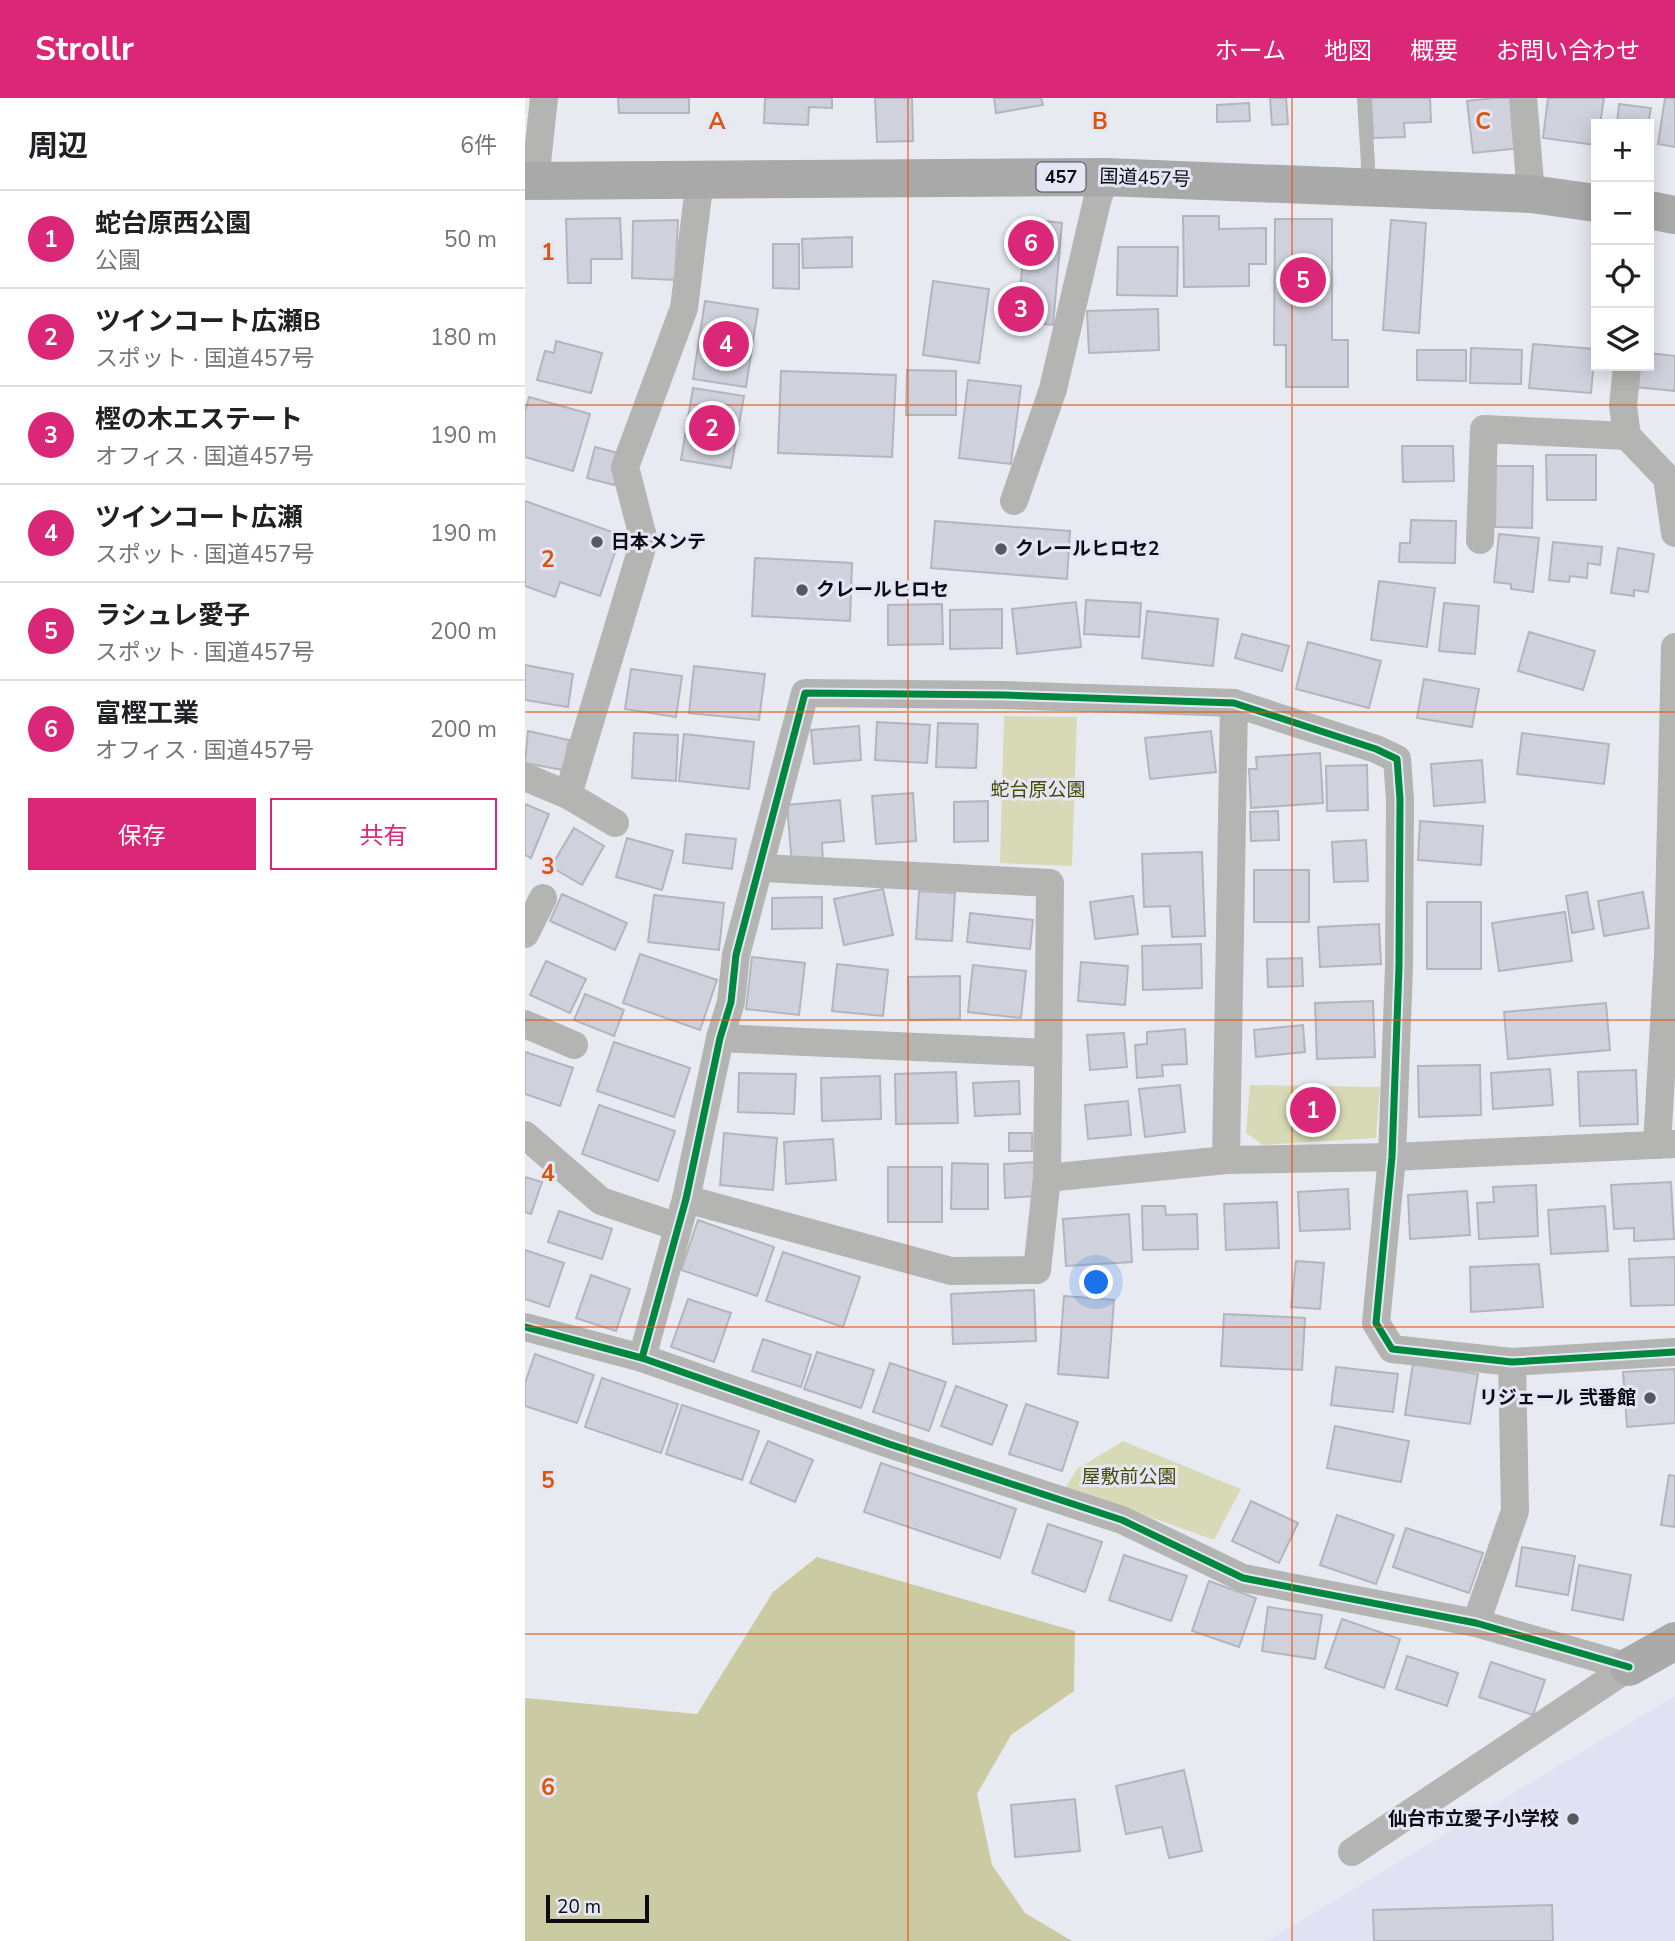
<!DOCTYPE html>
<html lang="ja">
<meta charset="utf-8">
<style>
:root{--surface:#fff;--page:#f2f2f2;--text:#202124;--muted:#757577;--line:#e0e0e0;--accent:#db2777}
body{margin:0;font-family:"Nunito Sans","Noto Sans JP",sans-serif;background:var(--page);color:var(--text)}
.controls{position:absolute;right:21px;top:21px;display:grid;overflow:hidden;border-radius:0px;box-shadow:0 4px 18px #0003}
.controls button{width:63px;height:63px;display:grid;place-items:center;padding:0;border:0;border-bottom:2px solid var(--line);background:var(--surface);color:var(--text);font:35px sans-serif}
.scale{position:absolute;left:21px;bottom:18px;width:103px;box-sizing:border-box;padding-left:7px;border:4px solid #0b0b11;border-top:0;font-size:19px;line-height:24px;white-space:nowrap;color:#0b0b11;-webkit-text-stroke:5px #e4e6f6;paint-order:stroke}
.you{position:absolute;left:572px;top:1185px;width:24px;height:24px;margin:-18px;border:5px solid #fff;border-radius:50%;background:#1a73e8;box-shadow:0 0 0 10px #1a73e833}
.badge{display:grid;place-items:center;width:46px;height:46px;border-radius:50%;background:var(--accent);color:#fff;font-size:23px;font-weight:700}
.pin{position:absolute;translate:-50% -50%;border:4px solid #fff;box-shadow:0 2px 7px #0006}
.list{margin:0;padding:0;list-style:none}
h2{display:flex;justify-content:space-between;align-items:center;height:91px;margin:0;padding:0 28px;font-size:30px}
h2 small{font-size:23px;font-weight:400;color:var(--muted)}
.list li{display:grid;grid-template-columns:46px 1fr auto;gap:21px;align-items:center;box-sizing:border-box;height:98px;padding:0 28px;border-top:2px solid var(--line)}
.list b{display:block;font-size:26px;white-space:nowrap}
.list p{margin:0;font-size:23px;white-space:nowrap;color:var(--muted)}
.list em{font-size:23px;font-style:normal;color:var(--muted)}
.actions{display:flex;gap:14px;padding:21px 28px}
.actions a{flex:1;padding:16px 0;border:2px solid var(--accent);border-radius:0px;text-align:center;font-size:24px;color:var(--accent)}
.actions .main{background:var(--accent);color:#fff}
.icon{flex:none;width:38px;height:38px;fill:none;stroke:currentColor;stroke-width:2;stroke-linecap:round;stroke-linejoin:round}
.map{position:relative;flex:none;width:1150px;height:1843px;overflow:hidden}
header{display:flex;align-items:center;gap:42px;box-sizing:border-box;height:98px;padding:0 35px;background:var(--accent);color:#fff}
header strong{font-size:33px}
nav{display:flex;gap:38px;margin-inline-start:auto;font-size:24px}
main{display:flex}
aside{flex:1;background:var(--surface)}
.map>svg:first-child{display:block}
</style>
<header>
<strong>Strollr</strong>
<nav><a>ホーム</a><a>地図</a><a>概要</a><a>お問い合わせ</a></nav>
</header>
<main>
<aside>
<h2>周辺<small>6件</small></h2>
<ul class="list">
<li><span class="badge">1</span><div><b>蛇台原西公園</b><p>公園</p></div><em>50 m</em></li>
<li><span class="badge">2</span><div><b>ツインコート広瀬B</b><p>スポット · 国道457号</p></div><em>180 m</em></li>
<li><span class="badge">3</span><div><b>樫の木エステート</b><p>オフィス · 国道457号</p></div><em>190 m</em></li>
<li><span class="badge">4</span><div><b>ツインコート広瀬</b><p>スポット · 国道457号</p></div><em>190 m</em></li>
<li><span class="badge">5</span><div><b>ラシュレ愛子</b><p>スポット · 国道457号</p></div><em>200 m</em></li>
<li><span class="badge">6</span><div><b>富樫工業</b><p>オフィス · 国道457号</p></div><em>200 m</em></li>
</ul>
<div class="actions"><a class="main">保存</a><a>共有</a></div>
</aside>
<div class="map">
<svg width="1150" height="1843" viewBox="0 0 1150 1843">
<rect width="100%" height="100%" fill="#e8eaf2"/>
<!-- built -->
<polygon fill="#e0e2f3" points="1150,1598 1150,1843 742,1843"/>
<!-- green -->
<g fill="#d8dab7">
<polygon points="479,618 552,619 547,768 475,765"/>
<polygon points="725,987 855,989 851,1040 738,1047 721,1035"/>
<polygon points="598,1343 716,1391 689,1442 541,1389 552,1371"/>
</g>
<!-- forest -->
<polygon fill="#cacba2" points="292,1459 550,1533 549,1593 486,1637 452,1696 467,1767 500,1815 547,1843 0,1843 0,1600 172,1616 248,1494"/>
<!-- building -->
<g fill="#cfd1dd" stroke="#b4b5bc" stroke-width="2">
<polygon points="93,0 164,0 164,15 94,15"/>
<polygon points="240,0 307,0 307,10 284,9 283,27 239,25"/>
<polygon points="350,0 387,0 388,43 352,44"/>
<polygon points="469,0 516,0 518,7 471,15"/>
<polygon points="745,0 761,0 763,26 747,27"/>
<polygon points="846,0 905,0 906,24 879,25 880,39 848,40"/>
<polygon points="970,0 990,0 996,50 948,55 942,3"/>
<polygon points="1023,0 1079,0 1075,26 1071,26 1071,47 1018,40"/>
<polygon points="1140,0 1150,0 1150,49 1133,46"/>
<polygon points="724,5 725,23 692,24 692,7"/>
<polygon points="1094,6 1126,10 1123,26 1092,26"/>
<polygon points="658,118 694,118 694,131 741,130 741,166 724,166 724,188 659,189"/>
<polygon points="95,120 97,161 66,161 66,185 43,185 41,121"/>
<polygon points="502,121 537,125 528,227 492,223"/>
<polygon points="750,121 807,121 807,242 823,242 823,289 761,289 761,247 749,247"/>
<polygon points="153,122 150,182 107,180 108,123"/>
<polygon points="866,122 901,125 894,235 858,232"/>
<polygon points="327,139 327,169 278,170 277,141"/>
<polygon points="248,146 274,146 274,191 248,190"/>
<polygon points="593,149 653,149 652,198 592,197"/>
<polygon points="408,183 464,191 454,265 398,257"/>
<polygon points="180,203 233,211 221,289 168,281"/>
<polygon points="633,211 634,252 564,255 562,213"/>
<polygon points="31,243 77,255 66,295 12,282 20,253 29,255"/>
<polygon points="1008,246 1070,251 1066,295 1004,290"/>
<polygon points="946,250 997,252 996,286 945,285"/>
<polygon points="892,252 941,252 941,283 892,282"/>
<polygon points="1124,255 1150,258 1150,293 1111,289 1113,268 1124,268"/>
<polygon points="382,272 431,273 431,317 381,317"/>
<polygon points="256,273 371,277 367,359 253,355"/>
<polygon points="443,282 496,288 486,366 434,360"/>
<polygon points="168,290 219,298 206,370 156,362"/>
<polygon points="4,299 65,316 48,373 0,359 0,314"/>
<polygon points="877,348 928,348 929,383 878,384"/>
<polygon points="70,349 97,356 89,387 62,380"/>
<polygon points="1021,357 1071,357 1071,402 1022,402"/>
<polygon points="971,368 1008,368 1007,430 970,429"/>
<polygon points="0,403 96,437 75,498 35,484 30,499 0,488"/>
<polygon points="886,422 931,423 930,465 874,464 875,445 885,445"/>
<polygon points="410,423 545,433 542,481 406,470"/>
<polygon points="974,436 1014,440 1008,494 986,491 986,486 969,484"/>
<polygon points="1028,444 1077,449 1075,467 1063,465 1062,480 1045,478 1044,484 1024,482"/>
<polygon points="1093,450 1129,456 1123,494 1109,492 1109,498 1086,495"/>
<polygon points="230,460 327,465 325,523 227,518"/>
<polygon points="854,483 910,490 902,549 846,542"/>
<polygon points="561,502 616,505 614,539 559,536"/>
<polygon points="551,504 556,549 492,556 487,511"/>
<polygon points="919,505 954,508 950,556 914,553"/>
<polygon points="417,506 418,546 363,547 363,507"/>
<polygon points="477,511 477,550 425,551 425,512"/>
<polygon points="622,513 693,521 688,568 617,560"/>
<polygon points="1004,534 1070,553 1058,592 993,573"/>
<polygon points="717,536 764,548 757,573 710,560"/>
<polygon points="783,544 856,563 844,610 771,591"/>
<polygon points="0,567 48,576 43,609 0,602"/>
<polygon points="169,568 240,576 234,622 164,615"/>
<polygon points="106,571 157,578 151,619 100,611"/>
<polygon points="899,581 954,591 947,629 892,620"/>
<polygon points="352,624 405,627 402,665 350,662"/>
<polygon points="413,625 453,626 451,670 411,669"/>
<polygon points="334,628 336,662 289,666 286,632"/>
<polygon points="3,633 44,642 38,672 0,665"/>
<polygon points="686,633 691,674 625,681 620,640"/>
<polygon points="109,635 153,637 151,683 107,680"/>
<polygon points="997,635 1084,646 1079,686 992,676"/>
<polygon points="159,636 229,644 224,691 154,683"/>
<polygon points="795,655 798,705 726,710 724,671 732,671 731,659"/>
<polygon points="957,662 960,704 909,708 906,666"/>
<polygon points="842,667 843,712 802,713 801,668"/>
<polygon points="388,695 391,743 351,746 347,698"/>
<polygon points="315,702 319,743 297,745 298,764 267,767 262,707"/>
<polygon points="463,703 463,743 429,744 429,704"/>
<polygon points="0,706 24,716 6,760 0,757"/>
<polygon points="753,713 754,742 726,743 725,714"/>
<polygon points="895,723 958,728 956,767 893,762"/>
<polygon points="49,730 79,748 57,787 26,769"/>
<polygon points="161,736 211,741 207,771 158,765"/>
<polygon points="102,740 148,753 137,792 91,779"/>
<polygon points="841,742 843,783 809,784 807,744"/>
<polygon points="677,754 680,838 647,839 645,808 619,809 617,756"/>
<rect x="729" y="772" width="55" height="52"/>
<polygon points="358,791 368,837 319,847 309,801"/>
<polygon points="394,793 430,795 427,843 391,841"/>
<polygon points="1062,794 1069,831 1047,835 1041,798"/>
<polygon points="1118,794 1124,830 1079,838 1073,803"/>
<polygon points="37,796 102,825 90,852 25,823"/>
<polygon points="129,797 199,805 194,852 123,844"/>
<polygon points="608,798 613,836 570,841 565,804"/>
<polygon points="297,799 297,830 247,831 247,800"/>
<rect x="902" y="804" width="54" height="67"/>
<polygon points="1040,814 1047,863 974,873 967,825"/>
<polygon points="445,815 508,822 505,851 442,844"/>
<polygon points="854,826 856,866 795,869 793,829"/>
<polygon points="676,846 677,890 618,892 617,848"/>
<polygon points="115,856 192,882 175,932 98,905"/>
<polygon points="227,859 280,865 274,917 221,911"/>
<polygon points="777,860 778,888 743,889 742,861"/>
<polygon points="21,863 61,881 45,915 5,897"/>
<polygon points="556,864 603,868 600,907 553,903"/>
<polygon points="312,866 363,872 358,918 307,913"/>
<polygon points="448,867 501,873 496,920 443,914"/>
<polygon points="435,878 435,921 384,922 383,879"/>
<polygon points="60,896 99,912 89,938 49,922"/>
<polygon points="848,903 850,959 792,961 790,905"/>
<polygon points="1081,905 1085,952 983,961 979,914"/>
<polygon points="778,927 780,954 731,959 729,932"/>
<polygon points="660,931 662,966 637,967 638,978 612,980 610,947 622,946 622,934"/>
<polygon points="599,935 602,969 565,972 562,937"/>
<polygon points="89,944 165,970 149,1019 72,993"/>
<polygon points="0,954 48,970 35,1008 0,996"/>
<polygon points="955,967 956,1017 894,1019 893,968"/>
<polygon points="1025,971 1028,1007 968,1011 966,975"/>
<polygon points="1111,972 1113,1026 1055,1028 1053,974"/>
<polygon points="431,974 433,1025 371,1026 370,976"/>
<polygon points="214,975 271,976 269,1016 213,1014"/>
<polygon points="355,978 356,1021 297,1023 296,980"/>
<polygon points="494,983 495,1016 450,1018 448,985"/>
<polygon points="655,987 660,1034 620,1039 614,991"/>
<polygon points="603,1003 606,1037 563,1041 560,1007"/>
<polygon points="74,1007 150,1033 133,1083 57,1056"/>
<polygon points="199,1035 252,1040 248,1092 195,1087"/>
<rect x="484" y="1035" width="23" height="18"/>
<polygon points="308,1041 311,1082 261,1086 259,1044"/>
<polygon points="512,1064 513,1098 480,1100 479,1066"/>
<polygon points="427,1065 463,1066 463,1111 426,1111"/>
<rect x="363" y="1069" width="54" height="55"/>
<polygon points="0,1079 17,1084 6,1116 0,1114"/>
<polygon points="1146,1084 1149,1141 1109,1143 1109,1130 1089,1131 1086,1087"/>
<polygon points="1011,1087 1013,1138 954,1141 952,1105 969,1104 968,1089"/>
<polygon points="823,1091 825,1131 775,1133 773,1094"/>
<polygon points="942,1093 945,1137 885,1141 883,1097"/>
<polygon points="752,1104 754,1150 701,1152 699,1106"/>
<polygon points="617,1108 640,1108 641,1117 672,1116 673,1151 618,1152"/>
<polygon points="1080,1108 1083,1153 1026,1156 1023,1112"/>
<polygon points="34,1113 87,1131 77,1161 23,1144"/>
<polygon points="604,1116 607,1164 541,1168 538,1121"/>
<polygon points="173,1122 249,1149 232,1198 156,1172"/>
<polygon points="0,1152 39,1165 24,1209 0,1201"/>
<polygon points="258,1154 335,1179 318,1229 241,1203"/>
<polygon points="1150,1159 1150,1207 1106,1208 1104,1161"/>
<polygon points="771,1163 799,1165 795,1211 766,1209"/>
<polygon points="1014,1166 1018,1209 946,1214 945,1169"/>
<polygon points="66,1177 105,1191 91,1233 51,1220"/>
<polygon points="509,1192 511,1243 428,1246 426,1196"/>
<polygon points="539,1198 589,1202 583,1280 533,1276"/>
<polygon points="163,1201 206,1215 189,1264 146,1249"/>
<polygon points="699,1216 780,1220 777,1272 696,1268"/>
<polygon points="238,1241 286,1257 276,1289 227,1273"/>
<polygon points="292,1254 349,1272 336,1310 279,1291"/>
<polygon points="10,1256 69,1277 52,1325 0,1308 0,1285"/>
<polygon points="365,1265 421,1284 404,1333 348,1314"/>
<polygon points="888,1266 953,1276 945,1326 880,1317"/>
<polygon points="811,1269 873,1276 868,1314 806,1307"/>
<polygon points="1150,1271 1150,1325 1102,1329 1098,1274"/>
<polygon points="77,1280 153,1306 136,1355 60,1329"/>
<polygon points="431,1288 482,1307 467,1347 416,1328"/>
<polygon points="501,1306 553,1324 537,1373 484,1356"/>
<polygon points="157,1307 234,1333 217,1382 141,1356"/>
<polygon points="810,1328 884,1343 876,1384 802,1370"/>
<polygon points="243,1343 288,1362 270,1404 225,1385"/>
<polygon points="356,1365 491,1411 475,1460 339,1414"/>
<polygon points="1144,1377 1150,1378 1150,1429 1136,1427"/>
<polygon points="726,1403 773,1425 754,1465 707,1443"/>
<polygon points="812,1417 869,1437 851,1486 795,1467"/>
<polygon points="523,1426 577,1444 560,1494 507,1475"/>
<polygon points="881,1430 958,1455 944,1495 868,1469"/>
<polygon points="997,1449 1050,1458 1043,1497 991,1488"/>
<polygon points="599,1457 662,1478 646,1523 584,1502"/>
<polygon points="1054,1467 1106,1477 1098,1522 1047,1512"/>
<polygon points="684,1483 731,1500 714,1549 667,1533"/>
<polygon points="743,1509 797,1517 790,1561 737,1553"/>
<polygon points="817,1521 875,1541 859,1590 800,1570"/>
<polygon points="882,1558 933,1575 922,1608 871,1591"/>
<polygon points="966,1564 1020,1582 1008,1617 954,1599"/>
<polygon points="659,1672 677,1753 644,1760 637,1729 601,1736 591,1688"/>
<polygon points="550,1701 555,1753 490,1759 486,1707"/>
<polygon points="1027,1807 1028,1843 849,1843 848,1812"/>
</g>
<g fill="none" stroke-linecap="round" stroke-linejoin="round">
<!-- lane -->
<polyline stroke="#b4b4b3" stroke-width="14" points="839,0 843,67 841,88"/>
<!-- street -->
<g stroke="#b4b4b3" stroke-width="28">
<polyline points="998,0 1006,96"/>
<polyline points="10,83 19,0"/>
<polyline points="1102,268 1098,308 1102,338 1142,380 1150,435"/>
<polyline points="489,403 528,291 572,103 580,79"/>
<polyline points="955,442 959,331 1102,338"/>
<polyline points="0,679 43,697 119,443 100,369 159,210 175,81"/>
<polyline points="43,697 90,725"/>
<polyline points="0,836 18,800"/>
<polyline points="0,926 49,947"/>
<polyline points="195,940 523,955"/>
<polyline points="0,1037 76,1103 153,1129"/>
<polyline points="1132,1047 1143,857 1150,549"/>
<polyline points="701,1062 709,605"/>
<polyline points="522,1080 701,1062 867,1059 1150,1046"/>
<polyline points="161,1101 426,1173 512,1172 522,1080 525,785 236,770"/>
<polyline points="0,1229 117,1260 364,1346 597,1422 718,1480 951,1525 1104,1569"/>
<polyline points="117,1260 161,1101 195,940 206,904 211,857 280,595 479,597 709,605 851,651 872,661 875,701 874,869 867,1059 851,1225 867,1251 987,1264 1150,1254"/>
<polyline points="951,1525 990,1413 987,1264"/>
<polyline points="827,1754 1104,1569"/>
</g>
<!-- secondary -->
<polyline stroke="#aaa" stroke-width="38" points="1104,1569 1150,1543"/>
<!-- highway -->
<g stroke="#a8a9a8" stroke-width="38">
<polyline points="0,83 580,79 1006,96 1071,105"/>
<polyline points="1124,112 1150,117"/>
</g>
<defs>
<g id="cycleway">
<polyline points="0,1229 117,1260 364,1346 597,1422 718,1480 951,1525 1104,1569"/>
<polyline points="117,1260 161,1101 195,940 206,904 211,857 280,595 479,597 709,605 851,651 872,661 875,701 874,869 867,1059 851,1225 867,1251 987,1264 1150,1254"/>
</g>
</defs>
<!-- cycleway casing -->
<use href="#cycleway" stroke="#e4e6f6" stroke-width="11"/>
<!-- cycleway -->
<use href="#cycleway" stroke="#00873e" stroke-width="7"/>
</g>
<!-- grid -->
<path fill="none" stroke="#dd550c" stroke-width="2" stroke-opacity="0.55" d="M383 0V1843M767 0V1843M0 307H1150M0 614H1150M0 922H1150M0 1229H1150M0 1536H1150"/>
<!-- markers -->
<g fill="#585960" stroke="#e4e6f6" stroke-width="2.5">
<circle cx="72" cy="444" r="7"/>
<circle cx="476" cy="451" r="7"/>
<circle cx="277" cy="492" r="7"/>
<circle cx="1125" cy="1300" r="7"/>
<circle cx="1048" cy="1721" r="7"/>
</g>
<g text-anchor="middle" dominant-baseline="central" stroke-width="6" stroke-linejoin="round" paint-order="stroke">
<!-- shield labels -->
<rect fill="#e4e6f6" stroke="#4c4d56" stroke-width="2" x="511.5" y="64.5" width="49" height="29" rx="5"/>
<g font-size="18" font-weight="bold" fill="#0b0b11">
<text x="536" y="79">457</text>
</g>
<!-- street labels -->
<g font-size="19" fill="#0b0b11" stroke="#e4e6f6">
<text transform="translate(620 80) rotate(2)">国道457号</text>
</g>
<!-- poi labels -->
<g font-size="19" font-weight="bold" fill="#0b0b11" stroke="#e4e6f6" text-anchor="start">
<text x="86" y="444">日本メンテ</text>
<text x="490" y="451">クレールヒロセ2</text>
<text x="291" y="492">クレールヒロセ</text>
<text x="1111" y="1300" text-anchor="end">リジェール 弐番館</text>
<text x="1034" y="1721" text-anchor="end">仙台市立愛子小学校</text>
</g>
<!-- park labels -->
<g font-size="19" fill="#494907" stroke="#e4e6f6">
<text x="513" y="692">蛇台原公園</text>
<text x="604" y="1379">屋敷前公園</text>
</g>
</g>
<g font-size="23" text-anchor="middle" font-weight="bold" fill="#dd550c" stroke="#e4e6f6" stroke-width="6" stroke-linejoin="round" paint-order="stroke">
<text x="192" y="31">A</text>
<text x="575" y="31">B</text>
<text x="958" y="31">C</text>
<text x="23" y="162">1</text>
<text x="23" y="469">2</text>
<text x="23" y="776">3</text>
<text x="23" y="1083">4</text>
<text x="23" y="1390">5</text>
<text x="23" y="1697">6</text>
</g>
</svg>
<div class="controls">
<button>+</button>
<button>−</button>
<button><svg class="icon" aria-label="locate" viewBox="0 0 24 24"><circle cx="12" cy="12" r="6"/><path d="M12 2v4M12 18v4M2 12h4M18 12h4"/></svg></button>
<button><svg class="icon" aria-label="layers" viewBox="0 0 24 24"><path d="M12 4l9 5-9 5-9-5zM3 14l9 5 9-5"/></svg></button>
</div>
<div class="scale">20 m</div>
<div class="you"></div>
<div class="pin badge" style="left:788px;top:1012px">1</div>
<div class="pin badge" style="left:187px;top:330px">2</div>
<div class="pin badge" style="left:496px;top:211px">3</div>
<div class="pin badge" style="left:201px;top:246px">4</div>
<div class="pin badge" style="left:778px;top:182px">5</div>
<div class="pin badge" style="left:506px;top:145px">6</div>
</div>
</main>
